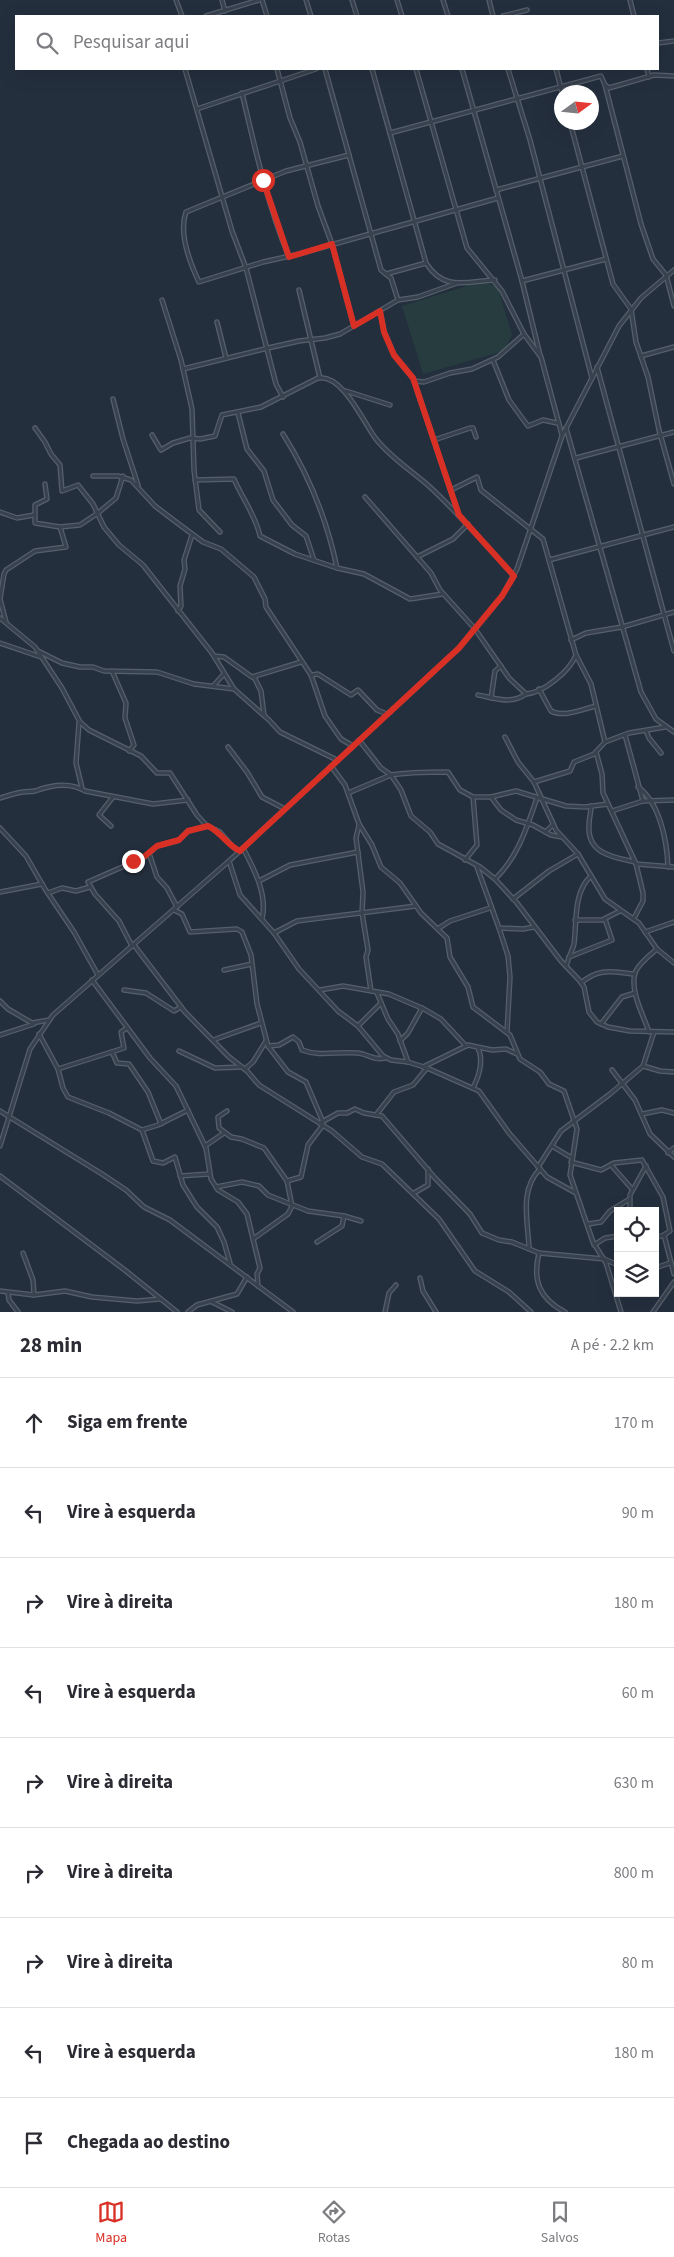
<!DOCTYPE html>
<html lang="pt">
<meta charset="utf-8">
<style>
:root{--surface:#fff;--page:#f2f2f3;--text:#2b2b33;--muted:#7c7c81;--line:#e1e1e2;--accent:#d93025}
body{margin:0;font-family:"Source Sans 3",sans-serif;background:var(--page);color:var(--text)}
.controls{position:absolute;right:15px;bottom:15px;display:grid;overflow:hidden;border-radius:0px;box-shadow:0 5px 20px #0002}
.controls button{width:45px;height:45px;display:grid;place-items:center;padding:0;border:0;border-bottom:1px solid var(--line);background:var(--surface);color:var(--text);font:25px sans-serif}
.compass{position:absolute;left:554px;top:85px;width:45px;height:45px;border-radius:50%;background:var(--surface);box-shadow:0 5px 20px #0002;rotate:75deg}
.stop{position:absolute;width:15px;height:15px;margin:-11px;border:4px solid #d93025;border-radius:50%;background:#fff}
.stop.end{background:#d93025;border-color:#fff;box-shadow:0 1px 5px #0008}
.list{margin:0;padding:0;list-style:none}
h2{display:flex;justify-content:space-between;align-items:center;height:65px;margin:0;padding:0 20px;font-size:21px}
h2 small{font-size:16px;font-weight:400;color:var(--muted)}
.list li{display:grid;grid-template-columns:32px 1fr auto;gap:15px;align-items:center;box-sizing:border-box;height:90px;padding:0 20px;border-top:1px solid var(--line)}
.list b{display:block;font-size:19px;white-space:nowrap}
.list em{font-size:16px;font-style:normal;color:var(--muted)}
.icon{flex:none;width:28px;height:28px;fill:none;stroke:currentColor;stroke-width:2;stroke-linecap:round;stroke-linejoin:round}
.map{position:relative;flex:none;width:674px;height:1312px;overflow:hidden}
.search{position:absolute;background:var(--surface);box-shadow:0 5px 20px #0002;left:15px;right:15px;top:15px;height:55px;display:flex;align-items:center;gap:12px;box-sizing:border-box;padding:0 18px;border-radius:0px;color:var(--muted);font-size:19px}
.sheet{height:875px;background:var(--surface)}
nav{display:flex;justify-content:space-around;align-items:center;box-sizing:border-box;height:70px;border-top:1px solid var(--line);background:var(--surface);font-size:14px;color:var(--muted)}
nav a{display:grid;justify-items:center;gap:2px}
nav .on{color:var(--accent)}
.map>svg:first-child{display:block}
</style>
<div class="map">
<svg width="674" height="1312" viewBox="0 0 674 1312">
<rect width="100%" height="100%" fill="#242f3e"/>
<!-- green -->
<polygon fill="#263c3f" points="483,281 498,288 512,335 504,351 423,374 402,306"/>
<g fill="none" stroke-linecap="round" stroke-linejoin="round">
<defs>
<g id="minor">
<polyline points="176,0 182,16"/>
<polyline points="222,0 225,11"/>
<polyline points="262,0 267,16"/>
<polyline points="306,0 311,16"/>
<polyline points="352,0 357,16"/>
<polyline points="397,0 402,16"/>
<polyline points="443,0 448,16"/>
<polyline points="489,0 493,16"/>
<polyline points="630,0 634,16"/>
<polyline points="206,16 259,0"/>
<polyline points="503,16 527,10"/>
<polyline points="658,43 674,41"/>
<polyline points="185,69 232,231 246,268 276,384 283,397"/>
<polyline points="277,69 290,118 300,142 318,206 332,244 354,326"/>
<polyline points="325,69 381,270 391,278 398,300"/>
<path d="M372 69 426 263C444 292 467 281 495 280"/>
<polyline points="416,69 467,248 502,291 524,334 541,357 562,435"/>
<polyline points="462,69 522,281 540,355"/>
<polyline points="508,69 530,140 592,378"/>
<polyline points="556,69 562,92"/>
<polyline points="647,69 649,77"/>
<polyline points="605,85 641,224 653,259 666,275 674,306"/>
<path d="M242 93C255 148 267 204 289 257"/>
<polyline points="197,109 316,69"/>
<polyline points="570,122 613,284 631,309 636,342 648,377 659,430 674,484"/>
<polyline points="390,133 601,76 605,85 609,88 654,75 674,76"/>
<path d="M349 155 286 171 186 212C178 234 190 263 199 282L263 262 299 254 498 198"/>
<polyline points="496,190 623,156"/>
<polyline points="386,274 426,263"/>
<polyline points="522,281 606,259"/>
<polyline points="299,290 320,378"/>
<polyline points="162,300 181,360 192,409 194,470 199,510 220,532"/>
<polyline points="380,311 384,331 394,355 413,378 458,513"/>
<polyline points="217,322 226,358"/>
<polyline points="641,356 674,347"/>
<polyline points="493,360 509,400 528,426 543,420 557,423"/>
<polyline points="597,367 674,651"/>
<polyline points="183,369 268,348 299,341 325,338 340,334 398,300 418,297 457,283"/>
<polyline points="414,381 424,382 450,373 472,369 498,357 524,334"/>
<polyline points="346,391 390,405"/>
<polyline points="113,399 123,439 138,485"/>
<polyline points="238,413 247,449 264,471 273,500 292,525 306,536 314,560"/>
<polyline points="35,428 45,442 51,454 60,465 62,491 78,485 93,504 104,527 119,545 143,565 212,653 234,689 269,720 280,732 337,760"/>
<polyline points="566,428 641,692 656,719 674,732"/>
<path d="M283 434C309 475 327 520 337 568"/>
<path d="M152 435 161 450 173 443 190 438 200 439 215 436 222 415 261 407 318 378C343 374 363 422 376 439 391 458 412 471 430 487 460 515 486 545 514 576"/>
<polyline points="434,440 470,428 473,428 476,437"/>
<polyline points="576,458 674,432"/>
<polyline points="93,476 118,476 131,480 155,506 180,525 203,542 221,549 254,577 265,599 266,607 311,675 325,716 341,739 353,746"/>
<path d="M195 480 234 479C242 498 256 516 260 536L295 554 337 568 364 574 410 599 443 594"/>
<polyline points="45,484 47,499 35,505 35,523 60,527 80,525 98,513 116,498 123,476"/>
<polyline points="451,490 477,477 481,490 543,539 576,655 591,684 605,742"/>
<path d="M365 497 431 573 440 590 475 629 509 678 526 694C543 693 570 671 576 655"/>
<polyline points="0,512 17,518 34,515"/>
<polyline points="417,557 453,539 468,524"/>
<polyline points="549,560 674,527"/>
<polyline points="0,599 4,574 6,570 35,551 66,547 60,527"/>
<polyline points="0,599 6,622"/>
<polyline points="178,611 181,606 180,586 185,569 184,560 192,535"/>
<polyline points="0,618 35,647 62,688 80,722 89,730 141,756 157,773 170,773 197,815 206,825 220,832 234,848 240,851"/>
<polyline points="571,640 586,633 622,627 674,612"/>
<polyline points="0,643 41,657"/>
<polyline points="38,651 62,663 80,667 93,667 104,671 157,672 194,684 234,689"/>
<polyline points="214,656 224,657 252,677 301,662"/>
<polyline points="112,671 126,703 125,718 134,745 129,751"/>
<polyline points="311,675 318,674 351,695 358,690 377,710 387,714"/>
<polyline points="254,677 261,691 264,715"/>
<polyline points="213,686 224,674"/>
<path d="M539 689 551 711C563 718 583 709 596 706"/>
<path d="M478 695C496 698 510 705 526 694"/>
<polyline points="491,698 495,671 501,666"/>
<polyline points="79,723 76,763 82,788"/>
<polyline points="646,731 649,738 661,753"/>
<polyline points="625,735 643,801"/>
<polyline points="505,737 518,762 534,782 556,830 578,854 605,899 639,923 657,949 674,963"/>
<path d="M359 740 381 768 391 775C409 772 428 772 448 772L460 790 473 797H491L516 791 566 806 585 807 608 804"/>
<polyline points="228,747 247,772 262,797 285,809"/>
<polyline points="596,752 602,774 603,793 636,864 643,893 643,901 634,918"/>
<polyline points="331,766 345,785 359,824 372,845 381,867 400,883 421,913 447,938 450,957 468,987 473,1007 510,1035 520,1059 540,1072 549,1084 564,1091 577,1129 570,1175 593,1242 606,1263 621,1312"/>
<polyline points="534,782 570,771 574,762 594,754 605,742 629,733 665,727"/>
<path d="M638 787C660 803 667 841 668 867"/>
<polyline points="348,793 391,775 401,790 411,816 430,832 438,844 480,867 495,879 517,903 561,961 580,981 584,987 589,1012 597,1022 608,1027 630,1031 674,1032"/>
<polyline points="491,797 501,810 516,820 533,825 551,835 562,837"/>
<path d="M0 798C7 796 15 793 23 792 27 791 31 792 35 791 51 785 70 782 85 791L153 804 188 800"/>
<path d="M591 806C591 812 589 819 589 825 587 854 613 857 635 862"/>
<polyline points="612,811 643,801 674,800"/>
<polyline points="359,825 356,838 363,892 362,913 368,950 366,957 371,991"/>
<polyline points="111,826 99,815 113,797"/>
<polyline points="0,828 26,856 45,889 74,932 98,975"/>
<polyline points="545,832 553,825"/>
<path d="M243 848C254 869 268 895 262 919"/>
<polyline points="149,853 157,877 167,888 177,907"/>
<polyline points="465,860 477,845 473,797"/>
<polyline points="229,861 240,895 274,933 299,969 338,1011 358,1026 383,1056 391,1060 408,1062 427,1068 479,1091 509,1133 547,1177 574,1192"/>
<polyline points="636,864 674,867"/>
<polyline points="477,867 499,928 523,929 534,927"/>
<path d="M495 879C518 857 527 827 537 798"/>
<polyline points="259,881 290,865 358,852"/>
<polyline points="0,892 42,884"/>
<polyline points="48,893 62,888 76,891 90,887"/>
<polyline points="513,899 549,871 578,854"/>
<polyline points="174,910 182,914 190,932 237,929 242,932 251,955 257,1004 268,1046 288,1072 306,1082 323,1122"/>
<polyline points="575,920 602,920 620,911"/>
<polyline points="439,928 450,921 490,908"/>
<polyline points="499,928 508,956 510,977 507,1032"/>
<polyline points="645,932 674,922"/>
<polyline points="274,933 297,921 416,906"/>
<polyline points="134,945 185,1012 229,1057 247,1071 259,1085 332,1131 362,1157 382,1164 439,1219 475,1271 509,1292 531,1312"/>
<polyline points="132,946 119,921 95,894 88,882 145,857 157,846 179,840 188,831 208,826"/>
<polyline points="569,957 612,940 605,919"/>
<path d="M566 966C568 959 572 951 574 944 577 922 573 892 591 876"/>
<polyline points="224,970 252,964"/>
<polyline points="92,980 150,1058 176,1086 206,1148 211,1179 218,1190 238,1202 247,1214 260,1268 257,1274 258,1286"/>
<path d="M581 983C599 967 613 972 635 974"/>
<polyline points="124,990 146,993 174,1011 181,1007"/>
<polyline points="320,990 343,986 389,994 424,1009 441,1019 466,1046"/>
<polyline points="377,993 388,1019 398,1034 408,1062"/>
<polyline points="0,1001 8,1009 32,1023 49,1020"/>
<polyline points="601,1024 622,997 635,993"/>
<polyline points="358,1026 381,1003"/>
<path d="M649 1032C643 1014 630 992 635 973 638 964 650 955 657 949"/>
<polyline points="39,1034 58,1069 63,1088 68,1097 109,1113 142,1130 153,1161 163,1163 175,1157 183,1185 197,1207 217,1227 224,1242 230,1263"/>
<polyline points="0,1035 34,1024"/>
<polyline points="213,1040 261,1023"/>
<polyline points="400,1041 408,1033 422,1008"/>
<path d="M268 1046 279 1045 293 1037 299 1042 302 1050C320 1057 339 1051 358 1053 368 1054 374 1061 385 1058"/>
<polyline points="179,1051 215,1068 242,1067"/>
<polyline points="112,1052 117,1063 129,1064 148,1092 161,1124"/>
<polyline points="643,1066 654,1032"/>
<polyline points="423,1067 468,1045 492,1050 506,1049 517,1054"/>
<polyline points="58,1069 124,1048 121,1032 127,1028"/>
<polyline points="245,1069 253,1062 266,1041"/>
<polyline points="612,1070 635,1100 650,1134 674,1157"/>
<path d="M473 1088C479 1076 484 1061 478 1048"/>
<polyline points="0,1111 102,1174 126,1190 144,1207 170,1220 293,1312"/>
<polyline points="227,1111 218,1117 219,1128 231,1137 242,1139 264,1148 287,1181 292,1206 288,1214 253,1239"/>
<polyline points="642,1114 662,1110 674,1113"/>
<polyline points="376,1115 394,1092 413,1085 427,1068"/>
<polyline points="320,1123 338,1113 347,1113 355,1109 364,1113 382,1116 435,1178 470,1214 482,1233 499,1240 512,1242 539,1253 604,1259 618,1265"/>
<polyline points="142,1130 158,1125 188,1110"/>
<polyline points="0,1146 30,1049 53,1015 229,861 459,648 502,596 517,569 562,436 619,326 641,298 674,270"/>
<polyline points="205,1146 224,1133"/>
<polyline points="552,1146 572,1158"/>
<polyline points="668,1153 674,1148"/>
<polyline points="571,1162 601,1170 614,1163 642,1160 663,1197 670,1231 664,1235 674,1274"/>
<polyline points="611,1165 632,1189"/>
<polyline points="538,1167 561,1131 610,1094 643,1066 660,1071 674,1072"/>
<polyline points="0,1176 126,1271 177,1312"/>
<polyline points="180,1176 209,1174"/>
<polyline points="287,1181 301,1177 308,1145 323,1125"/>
<polyline points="216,1187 242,1182 259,1186 268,1195 308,1211 344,1216 361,1221"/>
<polyline points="414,1193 428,1185 428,1169"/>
<polyline points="630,1211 630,1195 646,1166"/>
<polyline points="588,1224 601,1222 610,1211 628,1200"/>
<polyline points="655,1238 664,1235"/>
<polyline points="317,1242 342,1226 344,1216"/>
<polyline points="594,1245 605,1238 618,1236"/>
<path d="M529 1248C528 1221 519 1190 540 1169"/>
<polyline points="23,1253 33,1280 34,1295"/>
<path d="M539 1253C532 1281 540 1299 565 1312"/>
<polyline points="655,1268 670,1263"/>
<polyline points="420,1278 423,1291 436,1312"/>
<polyline points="0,1291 34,1295 65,1291 92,1297 137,1301 160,1299"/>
<polyline points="8,1293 9,1300 18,1312"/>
<polyline points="212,1302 232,1312"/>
<polyline points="188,1312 197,1305 237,1294 247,1277"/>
<polyline points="385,1312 389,1293 396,1285"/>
<polyline points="653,1312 674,1282"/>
</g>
</defs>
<!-- minor casing -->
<use href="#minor" stroke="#565f6c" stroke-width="5.5"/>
<!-- minor -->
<use href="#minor" stroke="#38414e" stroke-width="3"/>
</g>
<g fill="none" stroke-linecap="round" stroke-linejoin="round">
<!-- route -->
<path stroke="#d93025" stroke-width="6" d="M133 861 145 856 157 846 179 840 188 831 208 826C221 832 228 846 240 851L459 648 502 596 514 576 459 515 413 378 394 355 384 332 380 311 354 326 332 244 289 257 263 180"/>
</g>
</svg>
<div class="controls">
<button><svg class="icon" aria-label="locate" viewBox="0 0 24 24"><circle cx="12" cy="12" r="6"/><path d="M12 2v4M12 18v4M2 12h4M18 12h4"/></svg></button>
<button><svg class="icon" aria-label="layers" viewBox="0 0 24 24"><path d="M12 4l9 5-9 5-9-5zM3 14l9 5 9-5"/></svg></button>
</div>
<svg class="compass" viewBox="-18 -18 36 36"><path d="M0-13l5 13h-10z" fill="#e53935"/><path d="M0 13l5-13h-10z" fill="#7c7c81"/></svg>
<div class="stop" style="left:263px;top:180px"></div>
<div class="stop end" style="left:133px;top:861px"></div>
<div class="search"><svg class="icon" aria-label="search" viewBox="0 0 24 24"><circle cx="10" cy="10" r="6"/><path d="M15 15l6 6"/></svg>Pesquisar aqui</div>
</div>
<section class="sheet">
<h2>28 min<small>A pé · 2.2 km</small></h2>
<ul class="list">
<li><svg class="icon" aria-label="ahead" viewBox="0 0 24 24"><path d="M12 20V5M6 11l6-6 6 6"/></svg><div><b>Siga em frente</b></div><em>170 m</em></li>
<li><svg class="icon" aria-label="left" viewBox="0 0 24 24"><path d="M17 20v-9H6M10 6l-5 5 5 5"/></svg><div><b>Vire à esquerda</b></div><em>90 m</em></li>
<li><svg class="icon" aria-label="right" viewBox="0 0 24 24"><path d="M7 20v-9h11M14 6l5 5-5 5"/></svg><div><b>Vire à direita</b></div><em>180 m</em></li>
<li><svg class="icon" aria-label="left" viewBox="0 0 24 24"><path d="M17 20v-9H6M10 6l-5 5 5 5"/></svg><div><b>Vire à esquerda</b></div><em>60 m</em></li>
<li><svg class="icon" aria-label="right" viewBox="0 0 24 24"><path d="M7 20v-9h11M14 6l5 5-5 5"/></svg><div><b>Vire à direita</b></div><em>630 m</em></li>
<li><svg class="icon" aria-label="right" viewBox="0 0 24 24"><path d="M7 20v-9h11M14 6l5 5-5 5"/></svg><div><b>Vire à direita</b></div><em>800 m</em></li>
<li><svg class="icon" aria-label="right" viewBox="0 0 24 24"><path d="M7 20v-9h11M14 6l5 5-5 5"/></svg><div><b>Vire à direita</b></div><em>80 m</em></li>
<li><svg class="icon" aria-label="left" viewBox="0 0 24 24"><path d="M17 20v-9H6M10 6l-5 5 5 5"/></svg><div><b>Vire à esquerda</b></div><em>180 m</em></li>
<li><svg class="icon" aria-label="arrive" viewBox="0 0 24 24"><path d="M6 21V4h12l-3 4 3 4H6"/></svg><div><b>Chegada ao destino</b></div></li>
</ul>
</section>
<nav>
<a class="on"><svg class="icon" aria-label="map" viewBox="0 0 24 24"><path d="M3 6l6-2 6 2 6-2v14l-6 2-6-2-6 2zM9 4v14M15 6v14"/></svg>Mapa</a>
<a><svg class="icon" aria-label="directions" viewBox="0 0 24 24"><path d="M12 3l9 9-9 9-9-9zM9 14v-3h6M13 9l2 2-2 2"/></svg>Rotas</a>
<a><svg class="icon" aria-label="saved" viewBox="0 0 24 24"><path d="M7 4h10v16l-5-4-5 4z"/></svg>Salvos</a>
</nav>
